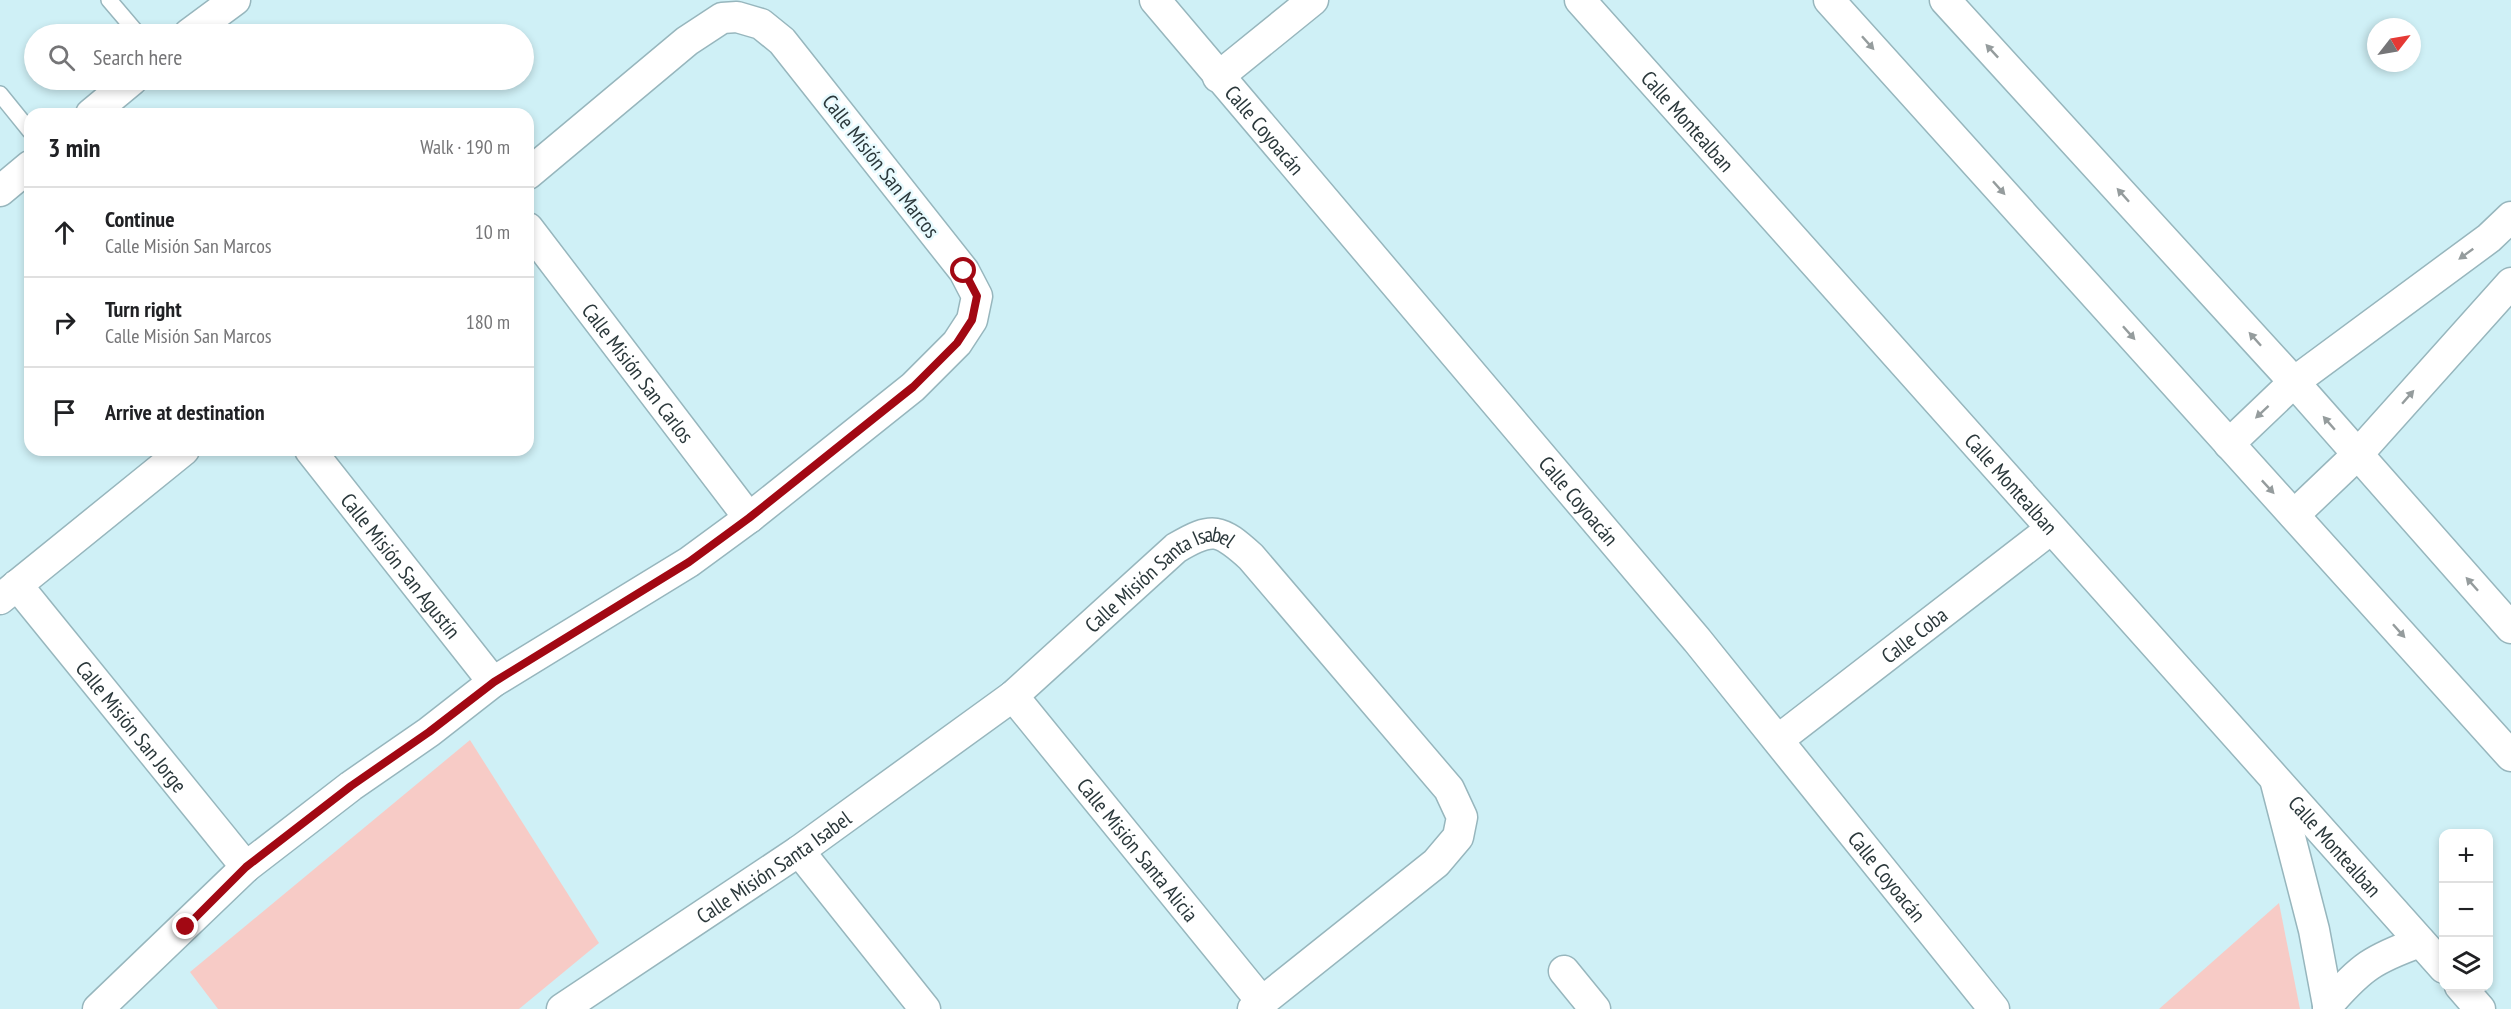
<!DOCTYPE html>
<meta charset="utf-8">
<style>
:root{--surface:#fff;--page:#f2f2f2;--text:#202124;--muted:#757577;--line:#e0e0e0}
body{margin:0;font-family:"PT Sans Narrow",sans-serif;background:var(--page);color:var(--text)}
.controls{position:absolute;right:18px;bottom:18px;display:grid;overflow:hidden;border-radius:12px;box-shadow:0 3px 9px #0003}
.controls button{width:54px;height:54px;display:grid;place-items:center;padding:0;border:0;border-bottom:2px solid var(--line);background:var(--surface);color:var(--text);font:30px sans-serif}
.compass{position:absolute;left:2367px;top:18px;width:54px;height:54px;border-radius:50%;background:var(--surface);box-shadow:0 3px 9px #0003;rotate:59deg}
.stop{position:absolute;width:18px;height:18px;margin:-14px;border:4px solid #a20813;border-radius:50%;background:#fff}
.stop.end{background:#a20813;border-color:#fff;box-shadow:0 2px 6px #0008}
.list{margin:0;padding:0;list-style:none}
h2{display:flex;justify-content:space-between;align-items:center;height:78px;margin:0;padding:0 24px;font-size:26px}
h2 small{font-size:20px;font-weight:400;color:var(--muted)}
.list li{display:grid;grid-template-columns:39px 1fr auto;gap:18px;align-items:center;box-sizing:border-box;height:90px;padding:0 24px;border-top:2px solid var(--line)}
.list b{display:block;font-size:22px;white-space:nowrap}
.list p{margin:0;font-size:20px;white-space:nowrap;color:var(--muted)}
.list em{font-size:20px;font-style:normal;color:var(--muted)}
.icon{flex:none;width:33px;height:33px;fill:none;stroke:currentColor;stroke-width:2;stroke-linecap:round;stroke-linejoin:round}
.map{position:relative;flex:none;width:2511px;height:1009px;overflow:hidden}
.search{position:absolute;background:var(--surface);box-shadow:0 3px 9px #0003;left:24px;top:24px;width:510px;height:66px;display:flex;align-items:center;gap:15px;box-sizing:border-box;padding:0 21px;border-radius:33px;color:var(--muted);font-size:22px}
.panel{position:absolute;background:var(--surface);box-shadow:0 3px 9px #0003;left:24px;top:108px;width:510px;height:348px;border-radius:18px}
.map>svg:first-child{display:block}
</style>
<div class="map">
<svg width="2511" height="1009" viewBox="0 0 2511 1009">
<rect width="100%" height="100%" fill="#cff0f6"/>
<!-- green -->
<g fill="#f7cbc6">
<polygon points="470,740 599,943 519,1009 218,1009 190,972"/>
<polygon points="2279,903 2300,1009 2159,1009"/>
</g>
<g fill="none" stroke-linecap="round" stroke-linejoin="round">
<defs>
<g id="service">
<polyline points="109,0 138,34"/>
<polyline points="0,94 30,131"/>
</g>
<g id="minor">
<path id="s1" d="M1155 0 1697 640 1994 1009"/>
<path id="s2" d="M1580 0 2444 968"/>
<polyline points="1829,0 2511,756"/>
<polyline points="1945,0 2294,382 2511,628"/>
<polyline points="189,34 235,0"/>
<polyline points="1218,77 1313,0"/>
<polyline points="91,114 132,80"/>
<polyline points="0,191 30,166"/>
<path id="s3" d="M528 228 749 518"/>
<polyline points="2229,444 2294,382 2489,238 2511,217"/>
<path id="s4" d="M310 450 493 682"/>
<polyline points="2294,515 2357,455 2511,283"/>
<path id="s5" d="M17 585 246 867"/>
<polyline points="0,599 184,450"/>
<path id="s6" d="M1013 696 1262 1002"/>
<path id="s7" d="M1778 740 2051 529"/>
<polyline points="2276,783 2314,930 2328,1005"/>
<polyline points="799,851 925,1009"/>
<polyline points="1564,971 1595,1009"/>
<polyline points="2460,986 2480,1009"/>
<polyline points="98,1009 246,867 351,786 429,732 493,682 689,562 749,518 913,387 957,343 972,320 977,296 964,271 782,41 761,24 737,17 722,18 687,41 528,174"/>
<path id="s8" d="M562 1009 799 851 1013 696 1176 548C1213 526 1220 529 1251 557L1449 789 1462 817 1458 837 1436 863 1253 1009"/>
<path d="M2328 1009V1005C2361 967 2373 959 2420 942"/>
</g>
</defs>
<!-- service casing -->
<use href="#service" stroke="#97b6bd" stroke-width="18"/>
<!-- minor casing -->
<use href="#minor" stroke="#97b6bd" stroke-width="33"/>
<!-- service -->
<use href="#service" stroke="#fff" stroke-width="15"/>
<!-- minor -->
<use href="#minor" stroke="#fff" stroke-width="30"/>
</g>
<!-- one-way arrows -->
<defs><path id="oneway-solid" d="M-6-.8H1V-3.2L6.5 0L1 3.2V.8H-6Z" transform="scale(1.5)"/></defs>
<g fill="#959c9d">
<use href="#oneway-solid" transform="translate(1868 43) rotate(48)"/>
<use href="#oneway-solid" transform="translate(1992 51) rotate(-133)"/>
<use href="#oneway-solid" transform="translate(1999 188) rotate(48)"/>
<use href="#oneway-solid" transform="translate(2123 195) rotate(-132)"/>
<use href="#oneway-solid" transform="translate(2466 254) rotate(144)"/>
<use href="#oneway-solid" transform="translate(2129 333) rotate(48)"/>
<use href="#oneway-solid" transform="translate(2255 339) rotate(-132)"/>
<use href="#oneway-solid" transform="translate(2408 397) rotate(-49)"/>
<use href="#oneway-solid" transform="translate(2262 412) rotate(137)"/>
<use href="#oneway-solid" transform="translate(2329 423) rotate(-131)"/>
<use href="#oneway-solid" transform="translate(2268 487) rotate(47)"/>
<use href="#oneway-solid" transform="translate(2472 584) rotate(-132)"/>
<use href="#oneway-solid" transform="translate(2399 631) rotate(48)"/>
</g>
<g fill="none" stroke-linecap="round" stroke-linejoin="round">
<!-- route -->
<polyline stroke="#a20813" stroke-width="8" points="186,927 246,867 351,786 429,732 494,682 689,562 749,518 913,387 957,343 972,320 977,296 964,271"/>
</g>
<g text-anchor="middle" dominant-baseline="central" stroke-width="5" stroke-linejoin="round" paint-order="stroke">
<!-- street labels -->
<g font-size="21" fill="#2b383b" stroke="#e7fafe">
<text stroke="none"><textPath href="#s2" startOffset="162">Calle Montealban</textPath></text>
<text stroke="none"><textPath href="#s1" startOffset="170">Calle Coyoacán</textPath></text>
<text transform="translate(881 166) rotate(52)">Calle Misión San Marcos</text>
<text stroke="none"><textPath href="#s3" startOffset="182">Calle Misión San Carlos</textPath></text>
<text stroke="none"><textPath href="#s2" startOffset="648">Calle Montealban</textPath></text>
<text stroke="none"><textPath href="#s1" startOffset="656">Calle Coyoacán</textPath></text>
<text stroke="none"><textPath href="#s4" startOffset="147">Calle Misión San Agustín</textPath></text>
<text stroke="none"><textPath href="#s8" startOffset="741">Calle Misión Santa Isabel</textPath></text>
<text stroke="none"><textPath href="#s7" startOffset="172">Calle Coba</textPath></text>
<text stroke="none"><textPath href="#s5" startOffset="182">Calle Misión San Jorge</textPath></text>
<text stroke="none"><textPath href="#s2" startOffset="1134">Calle Montealban</textPath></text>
<text stroke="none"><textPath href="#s6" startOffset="198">Calle Misión Santa Alicia</textPath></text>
<text stroke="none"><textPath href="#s8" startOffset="255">Calle Misión Santa Isabel</textPath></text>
<text stroke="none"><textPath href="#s1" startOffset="1142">Calle Coyoacán</textPath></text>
</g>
</g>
</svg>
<div class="controls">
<button>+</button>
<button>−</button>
<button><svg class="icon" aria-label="layers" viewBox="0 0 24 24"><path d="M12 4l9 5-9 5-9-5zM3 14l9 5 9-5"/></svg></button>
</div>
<svg class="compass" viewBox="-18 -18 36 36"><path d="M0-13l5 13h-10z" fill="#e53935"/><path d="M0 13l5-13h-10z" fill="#757577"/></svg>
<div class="stop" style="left:964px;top:271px"></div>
<div class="stop end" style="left:186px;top:927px"></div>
<div class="search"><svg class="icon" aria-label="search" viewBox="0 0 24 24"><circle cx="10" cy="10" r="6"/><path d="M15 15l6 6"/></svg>Search here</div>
<section class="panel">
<h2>3 min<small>Walk · 190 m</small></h2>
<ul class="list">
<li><svg class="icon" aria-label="ahead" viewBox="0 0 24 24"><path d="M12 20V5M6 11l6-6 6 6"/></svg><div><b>Continue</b><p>Calle Misión San Marcos</p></div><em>10 m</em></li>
<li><svg class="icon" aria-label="right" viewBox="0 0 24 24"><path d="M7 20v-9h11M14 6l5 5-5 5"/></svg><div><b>Turn right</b><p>Calle Misión San Marcos</p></div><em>180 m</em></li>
<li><svg class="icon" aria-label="arrive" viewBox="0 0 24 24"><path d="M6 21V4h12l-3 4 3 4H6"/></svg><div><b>Arrive at destination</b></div></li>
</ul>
</section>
</div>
